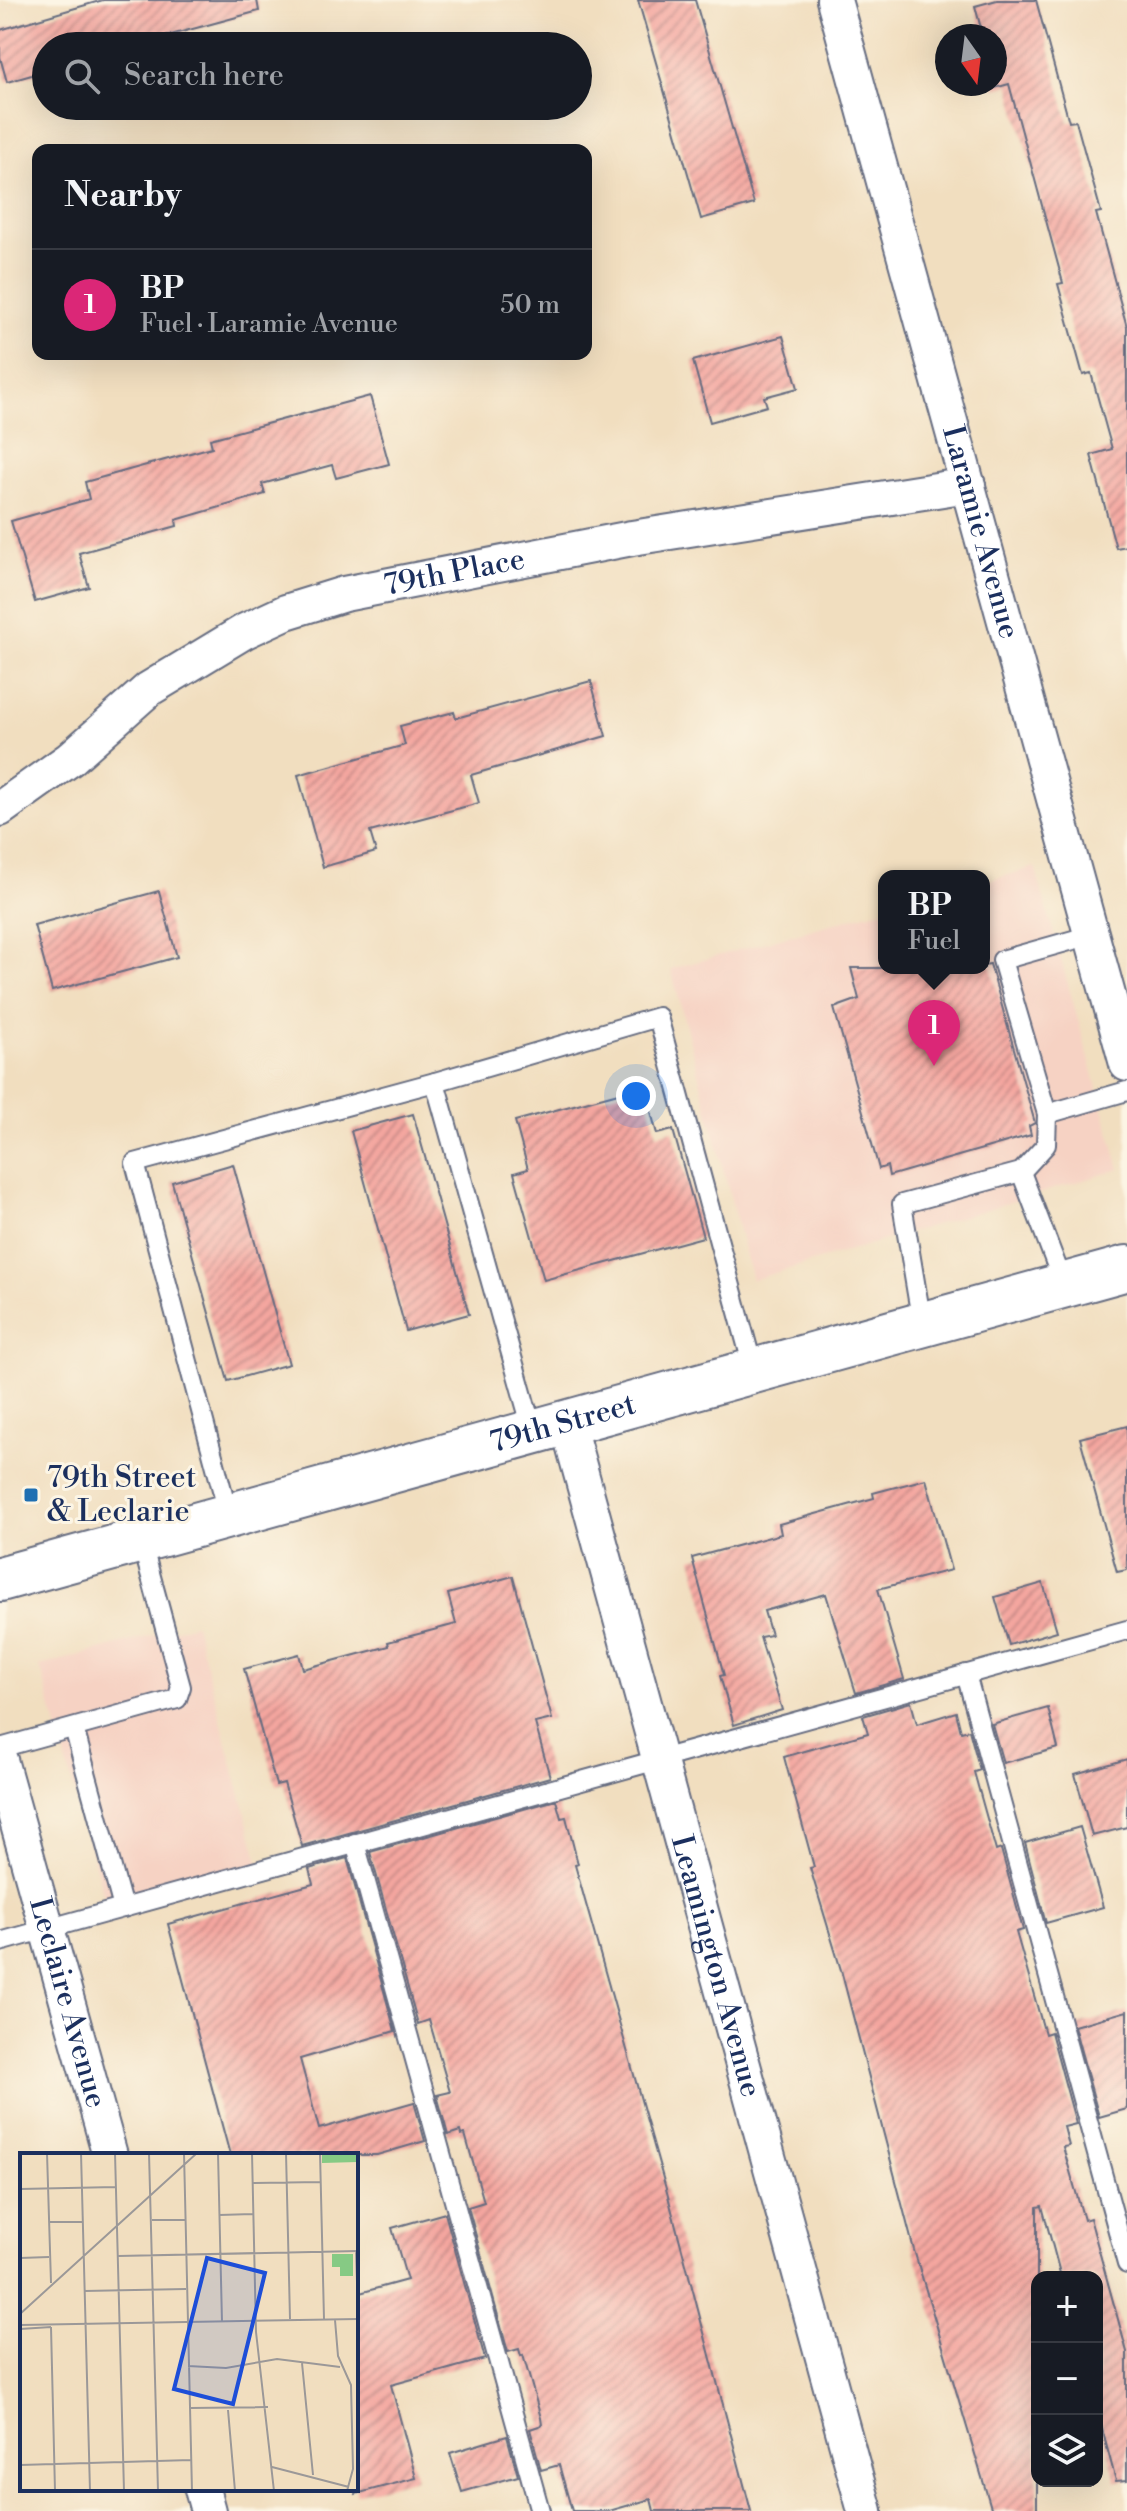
<!DOCTYPE html>
<meta charset="utf-8">
<style>
:root{--surface:#171b24;--page:#242831;--text:#f1f3f6;--muted:#9ea1a6;--line:#363941;--accent:#db2777}
body{margin:0;font-family:"Libre Bodoni",serif;background:var(--page);color:var(--text)}
.controls{position:absolute;right:24px;bottom:24px;display:grid;overflow:hidden;border-radius:16px;box-shadow:0 8px 32px #0002}
.controls button{width:72px;height:72px;display:grid;place-items:center;padding:0;border:0;border-bottom:2px solid var(--line);background:var(--surface);color:var(--text);font:40px sans-serif}
.compass{position:absolute;left:935px;top:24px;width:72px;height:72px;border-radius:50%;background:var(--surface);box-shadow:0 8px 32px #0002;rotate:166deg}
.you{position:absolute;left:636px;top:1096px;width:28px;height:28px;margin:-20px;border:6px solid #fff;border-radius:50%;background:#1a73e8;box-shadow:0 0 0 12px #1a73e833}
.badge{display:grid;place-items:center;width:52px;height:52px;border-radius:50%;background:var(--accent);color:#fff;font-size:26px;font-weight:700}
.pin{position:absolute;translate:-50% -66px;filter:drop-shadow(0 2px 4px #0008)}
.pin::after{content:'';position:absolute;top:42px;width:28px;height:24px;background:inherit;clip-path:polygon(0 0,100% 0,50% 100%)}
.popup{position:absolute;left:878px;top:870px;width:112px;height:104px;box-sizing:border-box;display:grid;place-content:center;border-radius:16px;background:var(--surface);filter:drop-shadow(0 2px 6px #0005);font-size:26px;white-space:nowrap;color:var(--muted)}
.popup b{font-size:30px;color:var(--text)}
.popup::after{content:'';position:absolute;left:50%;top:100%;margin-left:-16px;border:16px solid transparent;border-top-color:var(--surface)}
.list{margin:0;padding:0;list-style:none}
h2{display:flex;justify-content:space-between;align-items:center;height:104px;margin:0;padding:0 32px;font-size:34px}
h2 small{font-size:26px;font-weight:400;color:var(--muted)}
.list li{display:grid;grid-template-columns:52px 1fr auto;gap:24px;align-items:center;box-sizing:border-box;height:112px;padding:0 32px;border-top:2px solid var(--line)}
.list b{display:block;font-size:30px;white-space:nowrap}
.list p{margin:0;font-size:26px;white-space:nowrap;color:var(--muted)}
.list em{font-size:26px;font-style:normal;color:var(--muted)}
.icon{flex:none;width:44px;height:44px;fill:none;stroke:currentColor;stroke-width:2;stroke-linecap:round;stroke-linejoin:round}
.map{position:relative;flex:none;width:1127px;height:2511px;overflow:hidden}
.search{position:absolute;background:var(--surface);box-shadow:0 8px 32px #0002;left:32px;top:32px;width:560px;height:88px;display:flex;align-items:center;gap:20px;box-sizing:border-box;padding:0 28px;border-radius:44px;color:var(--muted);font-size:30px}
.panel{position:absolute;background:var(--surface);box-shadow:0 8px 32px #0002;left:32px;top:144px;width:560px;height:216px;border-radius:16px}
.map>svg:first-child{display:block}
</style>
<div class="map">
<svg width="1127" height="2511" viewBox="0 0 1127 2511">
<defs>
<pattern id="building-hatch" width="6" height="6" patternUnits="userSpaceOnUse" patternTransform="scale(2)"><rect width="6" height="6" fill="#f4a69f"/><path d="M-1 1l2-2M0 6l6-6M5 7l2-2" fill="none" stroke="#c58885"/></pattern>
</defs>
<rect width="100%" height="100%" fill="#fcf5e5"/>
<filter id="ink" filterUnits="userSpaceOnUse"><feTurbulence type="fractalNoise" baseFrequency=".0125" numOctaves="2"/><feDisplacementMap in="SourceGraphic" scale="16" xChannelSelector="R" yChannelSelector="G"/><feConvolveMatrix kernelMatrix="1 2 1 2 8 2 1 2 1" color-interpolation-filters="sRGB"/></filter>
<filter id="wash" filterUnits="userSpaceOnUse"><feTurbulence type="fractalNoise" baseFrequency=".006" numOctaves="4" result="noise"/><feDisplacementMap in="SourceGraphic" scale="32" xChannelSelector="R" yChannelSelector="G"/><feGaussianBlur stdDeviation="1.8" result="paint"/><feColorMatrix in="noise" values="0 0 0 0 0 0 0 0 0 0 0 0 0 0 0 0 0 1.4 0 .05"/><feComposite in="paint" operator="in"/></filter>
<g filter="url(#wash)">
<rect width="100%" height="100%" fill="#f1debf"/>
<!-- built -->
<g fill="#f6d2c3">
<polygon points="1035,867 1120,1169 752,1280 671,969 884,909 884,968 984,968 984,882"/>
<polygon points="195,1624 261,1870 108,1911 40,1666"/>
</g>
<g id="blocks">
<!-- building -->
<g fill="url(#building-hatch)">
<polygon points="103,0 257,0 259,11 130,46 46,46 46,71 7,82 0,57 0,30"/>
<polygon points="638,0 695,0 754,204 701,219"/>
<polygon points="997,0 1036,0 1069,122 1076,121 1101,212 1096,213 1127,327 1127,546 1116,548 1091,455 1112,449 1091,373 1083,375 1058,284 1063,283 1009,84 995,88 995,36 983,36 975,6"/>
<polygon points="783,336 798,388 764,397 767,406 710,422 693,361"/>
<polygon points="370,396 389,464 336,478 332,465 262,484 265,494 176,520 177,526 79,553 89,587 35,602 11,521 89,499 85,482 212,447 210,439"/>
<polygon points="591,681 606,736 471,775 479,803 370,832 376,852 323,867 298,775 405,745 400,726 454,712 456,718"/>
<polygon points="159,891 177,957 52,991 34,925"/>
<polygon points="990,964 1035,1123 1029,1126 1031,1135 889,1176 887,1166 879,1169 834,1008 859,999 851,968 984,968 984,965"/>
<polygon points="644,1086 657,1134 673,1130 703,1237 544,1280 514,1173 528,1169 515,1121"/>
<polygon points="413,1114 469,1314 406,1331 351,1131"/>
<polygon points="233,1164 289,1364 228,1381 172,1182"/>
<polygon points="1127,1426 1127,1570 1117,1572 1080,1438"/>
<polygon points="926,1479 951,1570 878,1589 904,1679 856,1693 826,1594 764,1611 771,1635 760,1637 782,1710 734,1725 720,1676 724,1675 692,1558 781,1534 779,1524 874,1498 873,1493"/>
<polygon points="513,1576 552,1719 535,1723 550,1777 302,1846 284,1783 276,1785 244,1669 299,1654 303,1669 389,1646 388,1642 456,1624 448,1594"/>
<polygon points="1043,1583 1057,1631 1009,1645 995,1597"/>
<polygon points="911,1702 917,1724 956,1712 961,1732 969,1730 980,1770 974,1772 996,1851 1001,1849 1023,1930 1016,1932 1045,2034 1051,2032 1076,2124 1064,2127 1069,2146 1063,2147 1084,2220 1090,2218 1127,2352 1127,2480 1116,2481 1097,2410 1097,2277 1061,2277 1042,2206 1037,2207 1037,2511 992,2511 914,2250 841,1970 810,1868 814,1867 784,1757 868,1733 863,1716"/>
<polygon points="1048,1708 1058,1748 1003,1763 992,1724"/>
<polygon points="1127,1759 1127,1827 1092,1836 1075,1774"/>
<polygon points="556,1800 561,1818 566,1817 578,1864 575,1865 668,2196 751,2511 654,2511 651,2499 609,2511 572,2511 559,2465 541,2470 530,2429 542,2425 541,2418 523,2355 521,2356 519,2349 508,2352 468,2207 484,2202 465,2134 461,2135 460,2131 448,2135 437,2095 450,2092 429,2020 418,2024 370,1852"/>
<polygon points="1080,1827 1103,1907 1046,1923 1025,1843"/>
<polygon points="347,1858 395,2031 300,2059 319,2129 414,2102 425,2141 377,2155 230,2155 168,1924 313,1884 309,1869"/>
<polygon points="1127,2011 1127,2109 1099,2117 1074,2026"/>
<polygon points="445,2213 485,2359 391,2385 416,2478 356,2494 356,2294 407,2280 392,2228"/>
<polygon points="507,2436 518,2476 462,2492 450,2453"/>
</g>
</g>
</g>
<g filter="url(#ink)">
<use href="#blocks" fill-opacity="0" stroke="#666c80" stroke-width="2"/>
<g fill="none" stroke-linecap="round" stroke-linejoin="round">
<defs>
<g id="lane">
<polyline points="1091,935 1002,960 1047,1114 1127,1091"/>
<polyline points="435,1082 533,1432"/>
<polyline points="1021,1172 1064,1285"/>
<polyline points="922,1324 902,1204 1021,1172 1046,1145 1047,1114"/>
<polyline points="229,1516 135,1163 435,1082 658,1017 754,1371"/>
<polyline points="966,1674 1127,2264"/>
<polyline points="74,1728 123,1908"/>
<polyline points="0,1748 177,1699 181,1687 141,1540"/>
<polyline points="355,1843 540,2511"/>
<polyline points="0,1942 1127,1630"/>
</g>
<g id="street">
<path id="s1" d="M834 0 1127 1064"/>
<path id="s2" d="M0 809 70 759 149 689 245 631 286 612 344 594 632 538 968 485"/>
<path id="s3" d="M567 1422 865 2511"/>
<path id="s4" d="M0 1760 110 2155"/>
<polyline points="202,2489 208,2511"/>
</g>
<g id="secondary">
<path id="s5" d="M0 1579 1127 1268"/>
</g>
</defs>
<!-- lane casing -->
<use href="#lane" stroke="#666c80" stroke-width="22"/>
<!-- street casing -->
<use href="#street" stroke="#666c80" stroke-width="38"/>
<!-- secondary casing -->
<use href="#secondary" stroke="#666c80" stroke-width="48"/>
<!-- lane -->
<use href="#lane" stroke="#fff" stroke-width="18"/>
<!-- street -->
<use href="#street" stroke="#fff" stroke-width="34"/>
<!-- secondary -->
<use href="#secondary" stroke="#fff" stroke-width="44"/>
</g>
</g>
<!-- markers -->
<rect fill="#1f6fb2" stroke="#fcf5e5" stroke-width="3" x="23" y="1487" width="16" height="16" rx="4"/>
<g text-anchor="middle" dominant-baseline="central" stroke-width="6" stroke-linejoin="round" paint-order="stroke">
<!-- street labels -->
<g font-size="30" fill="#1b2f5e" stroke="#fcf5e5">
<text stroke="none"><textPath href="#s1" startOffset="552">Laramie Avenue</textPath></text>
<text stroke="none"><textPath href="#s2" startOffset="522">79th Place</textPath></text>
<text stroke="none"><textPath href="#s5" startOffset="584">79th Street</textPath></text>
<text stroke="none"><textPath href="#s3" startOffset="564">Leamington Avenue</textPath></text>
<text stroke="none"><textPath href="#s4" startOffset="252">Leclaire Avenue</textPath></text>
</g>
<!-- poi labels -->
<g font-size="30" fill="#1b2f5e" stroke="#fcf5e5" text-anchor="start">
<text x="47" y="1478">79th Street<tspan x="47" dy="34">&amp; Leclarie</tspan></text>
</g>
</g>
<!-- overview -->
<g transform="translate(20 2153)">
<rect width="338" height="338" fill="#f1debf"/>
<path d="M302 0H338V9L302 10ZM312 101H333V123H320V114H312Z" fill="#86ca84"/>
<path fill="none" stroke="#9b9898" stroke-width="2" d="M27 0 31 130M61 0 70 338M95 0 104 338M129 0 138 338M164 0 172 338M198 0 202 169M232 0 236 179 254 338M266 0 270 166M300 0 304 166M233 30 301 29M0 36 96 34M199 62 233 61M132 67H165M29 69H63M336 98 338 160M98 103 338 98M0 105 29 104M64 138 166 136M0 161 177 0M315 167 318 203 331 232 333 316 327 338M0 172 338 166M31 174 35 338M0 176 31 174M282 210 293 322M168 213 206 215 257 206 320 214M170 255 248 254M208 257 215 338M0 305 1 338M0 312 171 307M252 314 329 334"/>
<path fill="#1d4ed8" fill-opacity="0.15" stroke="#1d4ed8" stroke-width="4" d="M187 105 245 120 213 251 154 236Z"/>
<rect width="338" height="338" fill="none" stroke="#1b2f5e" stroke-width="4"/>
</g>
</svg>
<div class="controls">
<button>+</button>
<button>−</button>
<button><svg class="icon" aria-label="layers" viewBox="0 0 24 24"><path d="M12 4l9 5-9 5-9-5zM3 14l9 5 9-5"/></svg></button>
</div>
<svg class="compass" viewBox="-18 -18 36 36"><path d="M0-13l5 13h-10z" fill="#e53935"/><path d="M0 13l5-13h-10z" fill="#9ea1a6"/></svg>
<div class="you"></div>
<div class="pin badge" style="left:934px;top:1066px">1</div>
<div class="popup"><b>BP</b>Fuel</div>
<div class="search"><svg class="icon" aria-label="search" viewBox="0 0 24 24"><circle cx="10" cy="10" r="6"/><path d="M15 15l6 6"/></svg>Search here</div>
<section class="panel">
<h2>Nearby<small></small></h2>
<ul class="list">
<li><span class="badge">1</span><div><b>BP</b><p>Fuel · Laramie Avenue</p></div><em>50 m</em></li>
</ul>
</section>
</div>
